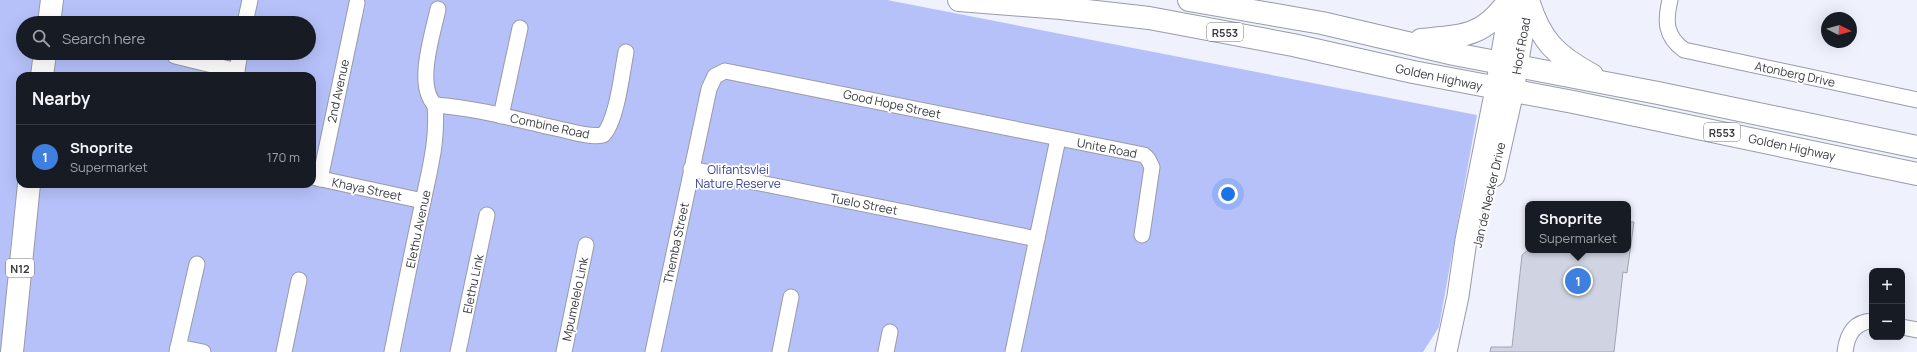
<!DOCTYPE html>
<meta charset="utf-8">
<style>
:root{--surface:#171b24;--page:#20242c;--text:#f1f3f6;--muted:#9ea1a6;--line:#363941;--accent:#c4ab8b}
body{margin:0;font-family:Manrope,sans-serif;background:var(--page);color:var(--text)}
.controls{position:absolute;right:12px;bottom:12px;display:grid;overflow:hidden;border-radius:8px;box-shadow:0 4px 16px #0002}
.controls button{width:36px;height:36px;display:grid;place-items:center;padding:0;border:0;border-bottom:1px solid var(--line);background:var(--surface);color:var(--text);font:20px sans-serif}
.compass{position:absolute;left:1821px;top:12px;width:36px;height:36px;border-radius:50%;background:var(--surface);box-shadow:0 4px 16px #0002;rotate:96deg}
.you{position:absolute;left:1228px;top:194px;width:14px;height:14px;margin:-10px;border:3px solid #fff;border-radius:50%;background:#1a73e8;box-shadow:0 0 0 6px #1a73e833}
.badge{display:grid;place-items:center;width:26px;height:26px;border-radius:50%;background:var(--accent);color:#fff;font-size:13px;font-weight:700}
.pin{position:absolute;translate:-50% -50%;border:2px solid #fff;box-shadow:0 1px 4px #0006}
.popup{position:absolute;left:1525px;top:201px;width:106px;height:52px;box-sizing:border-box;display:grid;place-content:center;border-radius:8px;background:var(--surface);filter:drop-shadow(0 1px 3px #0005);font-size:13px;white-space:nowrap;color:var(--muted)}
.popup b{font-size:15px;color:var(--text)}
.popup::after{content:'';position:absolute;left:50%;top:100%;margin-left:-8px;border:8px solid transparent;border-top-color:var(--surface)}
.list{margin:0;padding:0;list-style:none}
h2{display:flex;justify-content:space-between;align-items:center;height:52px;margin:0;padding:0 16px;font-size:17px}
h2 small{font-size:13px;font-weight:400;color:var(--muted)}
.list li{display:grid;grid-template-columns:26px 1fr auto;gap:12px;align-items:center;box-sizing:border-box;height:64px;padding:0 16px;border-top:1px solid var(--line)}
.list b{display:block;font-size:15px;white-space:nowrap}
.list p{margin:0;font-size:13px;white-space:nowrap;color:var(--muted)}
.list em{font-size:13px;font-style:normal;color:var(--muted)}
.icon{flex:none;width:22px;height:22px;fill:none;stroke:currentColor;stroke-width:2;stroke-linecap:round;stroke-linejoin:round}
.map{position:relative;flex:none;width:1917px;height:352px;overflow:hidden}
.search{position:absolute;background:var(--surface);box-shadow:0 4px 16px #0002;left:16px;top:16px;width:300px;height:44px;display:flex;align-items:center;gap:10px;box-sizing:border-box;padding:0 14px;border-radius:22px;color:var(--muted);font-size:15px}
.panel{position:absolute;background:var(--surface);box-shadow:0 4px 16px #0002;left:16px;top:72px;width:300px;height:116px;border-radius:12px}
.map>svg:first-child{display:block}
</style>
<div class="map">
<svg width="1917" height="352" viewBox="0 0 1917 352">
<rect width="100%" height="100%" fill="#eff1fd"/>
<!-- green -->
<path fill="#b6c1fa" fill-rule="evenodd" d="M0 0H887L1477 115 1439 327 1423 352H0ZM23 23H309V53H23ZM20 76H312V184H20Z"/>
<!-- building -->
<polygon fill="#d0d3e1" stroke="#a1a4b1" points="1628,222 1634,222 1627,273 1623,272 1614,352 1490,352 1491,347 1512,347 1522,255 1528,250 1628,250"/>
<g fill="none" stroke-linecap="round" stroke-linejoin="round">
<defs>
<g id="minor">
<path d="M1670 0C1665 21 1665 36 1684 50L1917 100"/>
<polyline points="245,23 250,0"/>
<polyline points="175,56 237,71"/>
<polyline points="236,76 240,53"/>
<path d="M435 105C476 108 515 119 555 128 570 131 589 138 603 135 617 121 622 72 626 52"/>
<path d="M435 105C415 85 433 34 438 9"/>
<polyline points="501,116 520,28"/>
<polyline points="691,169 1037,239"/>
<polyline points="312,177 423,201"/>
<polyline points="320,179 357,3"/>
<polyline points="1902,327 1917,330"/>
<polyline points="178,347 203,352"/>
<polyline points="177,352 197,264"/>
<polyline points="284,352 299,280"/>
<path d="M392 352C402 302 412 252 423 202 430 167 438 141 435 105"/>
<polyline points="458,352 487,215"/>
<polyline points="564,352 586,245"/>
<polyline points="653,352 709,89 715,76 725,71 1144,155 1148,159 1152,167 1142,235"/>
<polyline points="780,352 791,297"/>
<polyline points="886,352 890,332"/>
<polyline points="1013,352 1058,139"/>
<path d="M1845 352C1847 335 1854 322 1872 321"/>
</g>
<g id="secondary">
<polyline points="1494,176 1513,91 1528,0"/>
<polyline points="1446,352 1458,296 1466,240 1496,89 1511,0"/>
</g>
<g id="primary">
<polyline points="959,0 1061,8 1149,18 1293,45 1413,72 1573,102 1917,174"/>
<polyline points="1189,0 1322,23 1454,54 1658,93 1917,147"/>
<path d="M1528 0C1540 40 1556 56 1592 75"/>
<path d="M1421 40C1462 36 1484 37 1509 0"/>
</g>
<g id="motorway">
<polyline points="49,23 52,0"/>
<polyline points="42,76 45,53"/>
<polyline points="12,352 29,184"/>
</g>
</defs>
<!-- minor casing -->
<use href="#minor" stroke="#989ba8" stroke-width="17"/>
<!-- secondary casing -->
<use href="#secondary" stroke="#989ba8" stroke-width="23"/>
<!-- primary casing -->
<use href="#primary" stroke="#989ba8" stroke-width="24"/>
<!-- motorway casing -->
<use href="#motorway" stroke="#989ba8" stroke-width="24"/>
<!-- minor -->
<use href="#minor" stroke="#fff" stroke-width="15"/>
<!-- secondary -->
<use href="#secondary" stroke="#fff" stroke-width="21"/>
<!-- primary -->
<use href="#primary" stroke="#fff" stroke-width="22"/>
<!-- motorway -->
<use href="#motorway" stroke="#fff" stroke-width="22"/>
</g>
<g text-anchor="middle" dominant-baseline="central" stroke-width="3.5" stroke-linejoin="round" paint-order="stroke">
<!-- shield labels -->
<g fill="#fff" stroke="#75767a" stroke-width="1">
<rect x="1207" y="23" width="36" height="18" rx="3"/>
<rect x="1704" y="123" width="36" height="18" rx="3"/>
<rect x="6" y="259" width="28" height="18" rx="3"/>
</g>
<g font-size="11" font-weight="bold" fill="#3a3c41">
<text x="1225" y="32">R553</text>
<text x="1722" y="132">R553</text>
<text x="20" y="268">N12</text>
</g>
<!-- street labels -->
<g font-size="12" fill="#3a3c41" stroke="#fff">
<text transform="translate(1521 46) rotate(-80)">Hoof Road</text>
<text transform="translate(1795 74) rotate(12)">Atonberg Drive</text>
<text transform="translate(1439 77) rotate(12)">Golden Highway</text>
<text transform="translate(338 91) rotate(-78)">2nd Avenue</text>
<text transform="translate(892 104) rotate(12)">Good Hope Street</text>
<text transform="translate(550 126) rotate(12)">Combine Road</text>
<text transform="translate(1792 147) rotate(12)">Golden Highway</text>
<text transform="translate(1107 148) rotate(11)">Unite Road</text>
<text transform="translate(367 189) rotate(12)">Khaya Street</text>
<text transform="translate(1489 195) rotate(-77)">Jan de Necker Drive</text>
<text transform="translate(864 204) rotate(11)">Tuelo Street</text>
<text transform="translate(418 229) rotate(-78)">Elethu Avenue</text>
<text transform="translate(676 243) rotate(-78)">Themba Street</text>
<text transform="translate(473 284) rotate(-78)">Elethu Link</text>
<text transform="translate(575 299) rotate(-78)">Mpumelelo Link</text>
</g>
<!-- park labels -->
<g font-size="12" fill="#383e96" stroke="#fff">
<text x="738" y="169">Olifantsvlei<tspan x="738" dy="14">Nature Reserve</tspan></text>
</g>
</g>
</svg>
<div class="controls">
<button>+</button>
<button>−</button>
</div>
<svg class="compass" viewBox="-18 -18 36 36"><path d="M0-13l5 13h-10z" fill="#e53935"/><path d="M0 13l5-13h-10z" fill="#9ea1a6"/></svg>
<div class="you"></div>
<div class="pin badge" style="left:1578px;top:281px;background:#3f7fe0">1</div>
<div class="popup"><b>Shoprite</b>Supermarket</div>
<div class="search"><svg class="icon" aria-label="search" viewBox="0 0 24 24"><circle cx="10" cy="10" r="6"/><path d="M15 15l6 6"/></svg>Search here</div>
<section class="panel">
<h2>Nearby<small></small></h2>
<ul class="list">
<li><span class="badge" style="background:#3f7fe0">1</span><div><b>Shoprite</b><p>Supermarket</p></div><em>170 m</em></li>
</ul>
</section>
</div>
